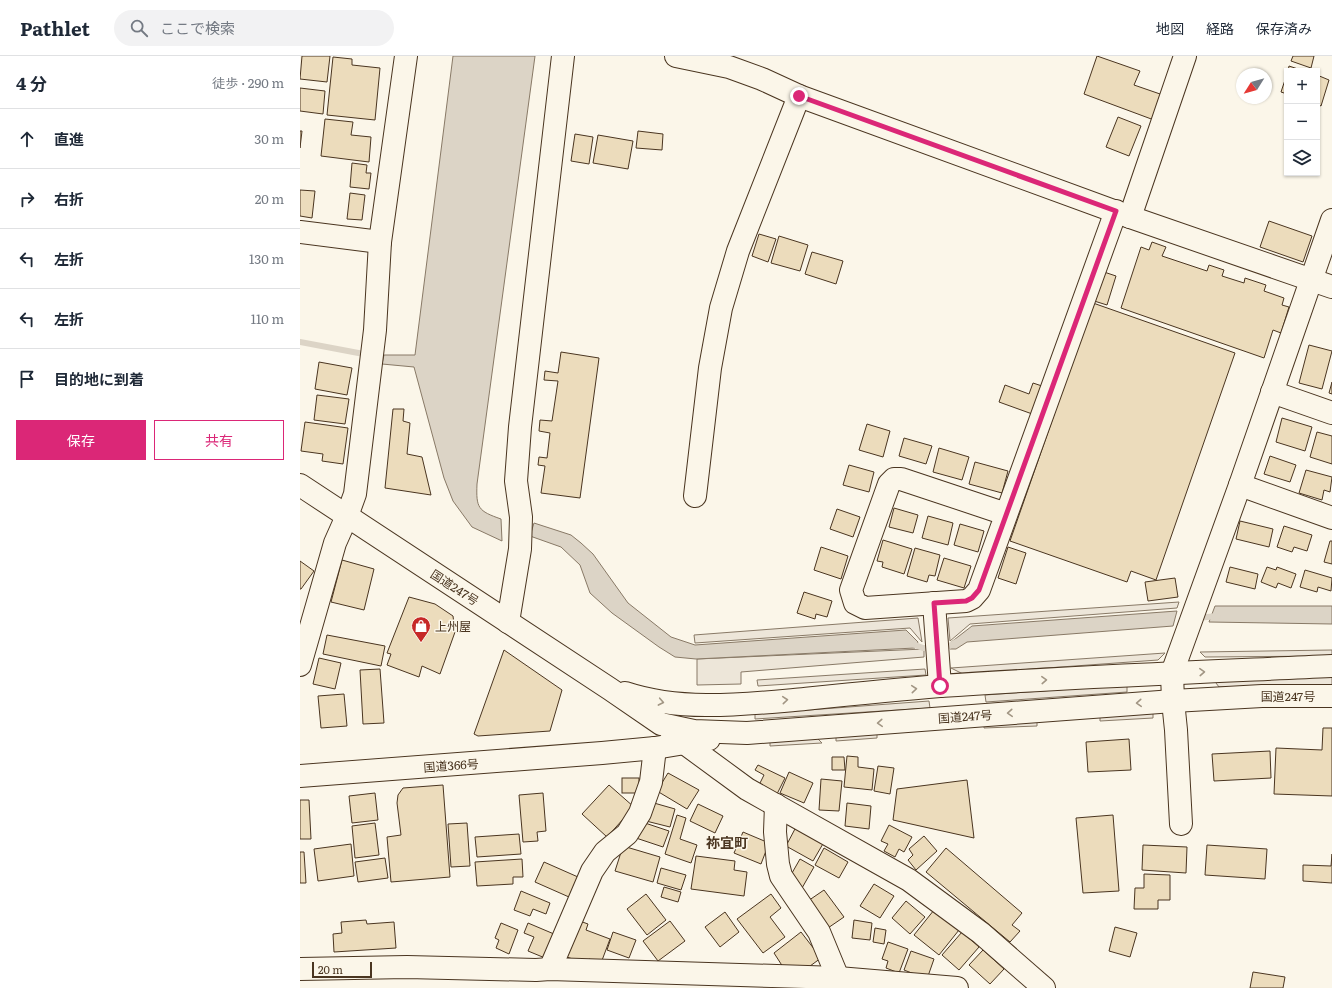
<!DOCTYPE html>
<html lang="ja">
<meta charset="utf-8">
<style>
:root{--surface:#fff;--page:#f2f2f3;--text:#1f2937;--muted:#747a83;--line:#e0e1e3;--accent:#db2777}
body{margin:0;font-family:Literata,"Noto Sans JP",serif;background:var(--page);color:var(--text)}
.controls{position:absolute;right:12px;top:12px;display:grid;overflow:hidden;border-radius:0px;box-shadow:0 1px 3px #0004}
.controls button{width:36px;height:36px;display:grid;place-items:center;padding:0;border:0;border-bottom:1px solid var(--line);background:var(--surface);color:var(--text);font:20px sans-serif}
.compass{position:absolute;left:936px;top:12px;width:36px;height:36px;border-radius:50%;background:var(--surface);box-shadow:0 1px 3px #0004;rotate:233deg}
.scale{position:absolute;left:12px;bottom:10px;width:60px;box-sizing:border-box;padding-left:4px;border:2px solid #4a3520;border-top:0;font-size:11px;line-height:14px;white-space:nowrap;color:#4a3520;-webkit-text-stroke:3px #fbf6e9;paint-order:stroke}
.stop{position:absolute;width:12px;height:12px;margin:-9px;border:3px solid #db2777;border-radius:50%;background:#fff}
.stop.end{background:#db2777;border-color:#fff;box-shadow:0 1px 4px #0008}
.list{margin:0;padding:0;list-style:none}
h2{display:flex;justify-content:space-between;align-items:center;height:52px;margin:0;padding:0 16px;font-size:17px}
h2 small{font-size:13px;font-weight:400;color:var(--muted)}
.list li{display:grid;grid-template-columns:26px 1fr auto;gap:12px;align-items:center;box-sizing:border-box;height:60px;padding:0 16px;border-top:1px solid var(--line)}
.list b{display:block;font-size:15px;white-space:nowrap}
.list em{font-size:13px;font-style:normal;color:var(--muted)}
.actions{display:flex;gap:8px;padding:12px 16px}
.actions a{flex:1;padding:9px 0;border:1px solid var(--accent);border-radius:0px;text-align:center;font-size:14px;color:var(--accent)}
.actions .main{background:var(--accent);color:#fff}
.icon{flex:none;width:22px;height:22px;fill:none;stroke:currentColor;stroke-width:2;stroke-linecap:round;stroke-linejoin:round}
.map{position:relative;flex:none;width:1032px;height:932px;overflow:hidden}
header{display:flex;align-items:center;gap:24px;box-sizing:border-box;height:56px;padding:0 20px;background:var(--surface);border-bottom:1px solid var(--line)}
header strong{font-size:19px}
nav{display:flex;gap:22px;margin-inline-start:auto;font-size:14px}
.search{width:280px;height:36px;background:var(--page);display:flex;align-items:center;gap:10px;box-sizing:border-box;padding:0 14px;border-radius:22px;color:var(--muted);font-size:15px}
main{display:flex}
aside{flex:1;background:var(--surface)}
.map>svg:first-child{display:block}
</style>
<header>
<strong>Pathlet</strong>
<div class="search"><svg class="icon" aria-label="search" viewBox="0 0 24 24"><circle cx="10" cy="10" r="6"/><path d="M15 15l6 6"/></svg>ここで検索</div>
<nav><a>地図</a><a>経路</a><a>保存済み</a></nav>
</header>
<main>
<aside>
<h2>4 分<small>徒歩 · 290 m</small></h2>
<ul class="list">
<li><svg class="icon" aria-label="ahead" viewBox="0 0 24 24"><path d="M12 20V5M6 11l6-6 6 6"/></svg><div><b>直進</b></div><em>30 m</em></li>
<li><svg class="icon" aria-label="right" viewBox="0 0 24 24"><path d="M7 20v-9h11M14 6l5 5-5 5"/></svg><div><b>右折</b></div><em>20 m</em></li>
<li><svg class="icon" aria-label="left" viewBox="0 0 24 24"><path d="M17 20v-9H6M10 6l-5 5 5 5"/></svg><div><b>左折</b></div><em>130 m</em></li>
<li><svg class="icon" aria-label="left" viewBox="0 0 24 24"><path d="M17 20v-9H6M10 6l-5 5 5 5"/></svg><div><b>左折</b></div><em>110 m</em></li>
<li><svg class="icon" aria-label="arrive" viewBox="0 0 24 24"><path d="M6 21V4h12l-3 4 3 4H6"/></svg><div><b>目的地に到着</b></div></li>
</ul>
<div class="actions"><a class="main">保存</a><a>共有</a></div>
</aside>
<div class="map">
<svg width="1032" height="932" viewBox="0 0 1032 932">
<rect width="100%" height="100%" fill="#fbf6e9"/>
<!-- green -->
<g fill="#ede6d9" stroke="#887966">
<polygon points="879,546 877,552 670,568 650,585 648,562"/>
<polygon points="618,562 622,586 610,572 395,587 394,579"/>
<polygon points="624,593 624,601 441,616 441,628 397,629 397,603"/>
<polygon points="1032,594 1032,600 905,601 900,596"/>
<polygon points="865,597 858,604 663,618 651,612"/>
<polygon points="625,613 626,619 458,630 457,624"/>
<polygon points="1032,620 1032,629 919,631 916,627 918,622"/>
<polygon points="827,629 827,636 686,646 685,639"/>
<polygon points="629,645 630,652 455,663 455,658"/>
<polygon points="853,657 853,662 800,665 800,660"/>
<polygon points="737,665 737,670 684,672 684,668"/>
<polygon points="577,678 577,682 536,685 536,680"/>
<polygon points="517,682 522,687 470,690 470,684"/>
</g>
<!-- water -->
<g fill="#dcd4c6" stroke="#887966">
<path d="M153 0H235L177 428C176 452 178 455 201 463L202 485 172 471 153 445 144 422 114 311 82 308 84 299H115Z"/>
<polygon points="234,467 271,479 281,487 293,498 328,547 371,581 395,589 606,574 618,586 615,592 396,603 375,601 359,591 312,557 290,537 280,509 261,491 230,480"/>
<polygon points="915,550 1032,550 1032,568 909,566"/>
<polygon points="877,555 873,570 667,586 656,593 650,593 650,587 672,570"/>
</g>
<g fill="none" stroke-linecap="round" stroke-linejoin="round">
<!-- stream -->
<g stroke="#dcd4c6" stroke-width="6">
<polyline points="0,286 69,299"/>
<polyline points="896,562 918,560"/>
<polyline points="610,587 623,592 646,592 656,586"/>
</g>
</g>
<!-- building -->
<g fill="#ecdcbc" stroke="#4a3520">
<polygon points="2,0 30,0 27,26 0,23"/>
<polygon points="797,0 840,15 834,29 863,39 854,64 784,38"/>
<polygon points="993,0 1014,0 1011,12 991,5"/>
<polygon points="33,1 52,3 52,9 80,12 75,64 27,59"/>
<polygon points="989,10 1004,15 988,15"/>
<polygon points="987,18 987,38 981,36"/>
<polygon points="1017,19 1029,24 1021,50 1017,48"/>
<polygon points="0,32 25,35 23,58 0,55"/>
<polygon points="818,61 841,70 829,100 806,91"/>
<polygon points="25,63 53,66 51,79 71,81 69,106 21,100"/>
<polygon points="0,75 2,75 0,92"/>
<polygon points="338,75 363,78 362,94 336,92"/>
<polygon points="275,78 293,81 289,108 271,105"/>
<polygon points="298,79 333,85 328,113 293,107"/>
<polygon points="52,107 67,109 66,117 71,117 69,133 50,131"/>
<polygon points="0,134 15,135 12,162 0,160"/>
<polygon points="50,137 65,139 62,164 47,163"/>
<polygon points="969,165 1012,180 1003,206 960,191"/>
<polygon points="459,178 476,183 468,206 452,200"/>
<polygon points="479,180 508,189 500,215 471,207"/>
<polygon points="852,186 866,191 862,200 907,215 909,209 924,214 922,220 944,227 945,222 966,229 964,235 984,242 982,249 989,251 981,277 973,274 964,302 821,252 841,191 849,194"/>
<polygon points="512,196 543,205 536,228 505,218"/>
<polygon points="801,215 816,220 807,249 791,244"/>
<polygon points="793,247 935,297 856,524 831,515 827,526 710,485"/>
<polygon points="1009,289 1032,295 1022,333 999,327"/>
<polygon points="261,296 299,302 280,442 241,437 245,410 238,409 239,401 247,402 250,377 239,375 240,364 252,365 258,325 244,324 245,315 258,317"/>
<polygon points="19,306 52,312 47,339 15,333"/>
<polygon points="1032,326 1032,338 1029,337"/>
<polygon points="733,327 745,331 735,359 699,346 705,329 729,338"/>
<polygon points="17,339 49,343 45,368 14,364"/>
<polygon points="93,353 104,353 103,365 110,367 107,398 122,401 131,439 85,432"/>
<polygon points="982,362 1012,371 1005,395 976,386"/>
<polygon points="5,366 48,372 43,408 22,405 23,398 1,395"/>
<polygon points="567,368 590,375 583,401 559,394"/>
<polygon points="1017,376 1032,380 1032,408 1010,401"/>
<polygon points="604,382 632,390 626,408 599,400"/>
<polygon points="639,392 669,401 662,424 633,416"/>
<polygon points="970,400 996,409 990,426 964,418"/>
<polygon points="675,406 708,415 702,437 669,428"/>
<polygon points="549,409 574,416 569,436 543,429"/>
<polygon points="1006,414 1032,421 1030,436 1024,434 1022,444 999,437"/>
<polygon points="594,452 618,459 613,477 589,471"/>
<polygon points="537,453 560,461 553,481 530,473"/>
<polygon points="628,460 653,467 648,489 622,482"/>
<polygon points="940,465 973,473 969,491 936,483"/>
<polygon points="660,468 684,475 678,496 654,489"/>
<polygon points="984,470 1012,479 1007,495 994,491 992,496 977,491"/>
<polygon points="583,484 612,493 604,518 582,511 583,506 577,505"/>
<polygon points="1030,485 1032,485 1032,508 1024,506"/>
<polygon points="521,491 548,500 541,523 514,514"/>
<polygon points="708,491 726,497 716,528 698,522"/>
<polygon points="615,492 640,499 635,520 629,519 627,526 607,520"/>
<polygon points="644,502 671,510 664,532 637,524"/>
<polygon points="42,504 74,513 64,554 31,546"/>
<polygon points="0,505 14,515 1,533 0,533"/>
<polygon points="930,511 958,518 955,533 926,526"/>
<polygon points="967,511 976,514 977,511 996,518 991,532 978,527 976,532 961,526"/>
<polygon points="1005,514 1032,522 1031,535 1018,531 1017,536 1000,531"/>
<polygon points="875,522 878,541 848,545 845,526"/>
<polygon points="504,536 532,545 527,561 516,558 515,563 497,557"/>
<polygon points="109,541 135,548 153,560 155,576 140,618 122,610 119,621 87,609 91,598 87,597"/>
<polygon points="27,579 85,590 81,610 23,598"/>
<polygon points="204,594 262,634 250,675 178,680 174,678"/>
<polygon points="19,602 41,607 35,633 13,628"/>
<polygon points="80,613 84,667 63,668 60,614"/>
<polygon points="44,638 47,670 21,672 18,640"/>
<polygon points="1023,672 1032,672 1032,740 974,738 976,692 1022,694"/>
<polygon points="829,683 831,714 788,716 786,686"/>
<polygon points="970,695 971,722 914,725 912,698"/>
<polygon points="547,700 558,701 558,711 574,713 572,734 544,731"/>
<polygon points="532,701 544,701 545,714 532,714"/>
<polygon points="458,709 485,722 477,738 459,729 464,719 455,714"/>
<polygon points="578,710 594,712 590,738 574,735"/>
<polygon points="489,716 513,727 504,747 480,737"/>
<polygon points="368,717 399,734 387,753 357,735"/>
<rect x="322" y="722" width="17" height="15"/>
<polygon points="521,723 542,725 539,755 519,754"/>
<polygon points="667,724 674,782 593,764 597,733"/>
<polygon points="143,729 150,821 91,826 87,781 101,779 97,747 98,739 103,732"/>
<polygon points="309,729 334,751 307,781 282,758"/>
<polygon points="75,737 78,764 52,767 49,740"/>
<polygon points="243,737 246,775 237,776 238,785 223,786 219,739"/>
<polygon points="0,744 9,744 11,783 0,783"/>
<polygon points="347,745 375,753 370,771 342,764"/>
<polygon points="547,747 571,750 569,773 545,770"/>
<polygon points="398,748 423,760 415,777 390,765"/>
<polygon points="377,759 386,762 380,783 397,789 391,807 365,798"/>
<polygon points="813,759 819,835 783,837 776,762"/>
<polygon points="342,766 369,775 363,791 336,782"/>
<polygon points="75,767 79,799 55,802 52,770"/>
<polygon points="167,767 170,810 151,811 148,768"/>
<polygon points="589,769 612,781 604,796 599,793 595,801 584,795 588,788 581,785"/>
<polygon points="496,771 524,786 513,805 486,790"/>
<polygon points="443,776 469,787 461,808 434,797"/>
<polygon points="219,778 221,798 177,801 175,781"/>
<polygon points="624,780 637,795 616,814 608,804 613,799 609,793"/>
<polygon points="51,788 54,820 18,825 14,793"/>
<polygon points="843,789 887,791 886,817 842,814"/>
<polygon points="907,789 967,793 965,823 905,819"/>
<polygon points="323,790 360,801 353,826 315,815"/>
<polygon points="524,792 548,806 539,822 515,809"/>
<polygon points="646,792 722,857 712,869 720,875 710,886 626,816"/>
<polygon points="0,796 4,796 6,827 0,827"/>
<polygon points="1032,798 1032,827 1003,825 1003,809 1031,810"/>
<polygon points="396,800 435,805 434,814 447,816 444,840 391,833"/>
<polygon points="85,802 88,822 58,826 55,806"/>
<polygon points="222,803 223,821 213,821 213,828 177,830 175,806"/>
<polygon points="500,803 514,811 502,832 488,824"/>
<polygon points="244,806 278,821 269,841 235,826"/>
<polygon points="361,812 386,819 381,834 357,827"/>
<polygon points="844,818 870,819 870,844 858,844 858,853 834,853 835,832 844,832"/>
<polygon points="574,828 594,840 580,862 560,850"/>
<polygon points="364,831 381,836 378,846 361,841"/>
<polygon points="524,834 544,861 525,874 505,847"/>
<polygon points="221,835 250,847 246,858 233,853 230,860 214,854"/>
<polygon points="346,838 366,864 347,879 327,853"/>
<polygon points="471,838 481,852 470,861 485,881 463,897 437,863"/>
<polygon points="606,845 625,861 610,878 592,862"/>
<polygon points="634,854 659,874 639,899 614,879"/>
<polygon points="425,856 439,876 420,891 405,871"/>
<polygon points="66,864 67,868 94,866 96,892 34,896 33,878 42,877 41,866"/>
<polygon points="277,864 288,868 286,874 310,883 301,907 289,903 287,908 264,900"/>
<polygon points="554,864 572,867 570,884 552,882"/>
<polygon points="370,865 385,885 358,905 343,885"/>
<polygon points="201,867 218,874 209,898 196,892 199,884 195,882"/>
<polygon points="228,867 254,878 245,902 228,895 234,881 224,877"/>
<polygon points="815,871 837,877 830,901 809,895"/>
<polygon points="575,872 586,874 584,888 573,886"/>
<polygon points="313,876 336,884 329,902 307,894"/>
<polygon points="501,876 521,902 506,913 483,911 474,897"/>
<polygon points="662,876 679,891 659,914 642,899"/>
<polygon points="588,886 608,893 599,917 586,912 588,905 582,903"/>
<polygon points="683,894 704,913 690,928 669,909"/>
<polygon points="611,895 634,903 627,923 604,914"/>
<polygon points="953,916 985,921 983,932 950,932"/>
</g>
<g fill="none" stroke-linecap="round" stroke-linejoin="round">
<defs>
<g id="minor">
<polyline points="376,0 429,11 462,23 499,40 830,161 1032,231"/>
<polyline points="830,161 885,0"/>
<polyline points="0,176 80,186"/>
<polyline points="972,336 1032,357"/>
<polyline points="940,429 1032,462"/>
<polyline points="395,440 410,312 421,252 438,195 499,40"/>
<polyline points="706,458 601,423 594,423 589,428 551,534 555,547 565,552 666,545 672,542 679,534 816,155"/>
<polyline points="634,547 640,630"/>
<polyline points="208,566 220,493 221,461 216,425 220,371 263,0"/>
<polyline points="0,609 35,487 47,460 55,438 75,274 80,186 106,0"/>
<polyline points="372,678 447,733 609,824 681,877 744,932"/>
<polyline points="476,749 475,776 478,808 481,820 519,876 538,922"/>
<polyline points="881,768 876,674 873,645 872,617 940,429 1032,164"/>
<polyline points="0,913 107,911 236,914 250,913 538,922 657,932"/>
<polyline points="250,913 292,815 305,796 327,778 340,757 351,726 355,692"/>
</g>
<g id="highway">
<polyline points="0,429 310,633 361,668 394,675 447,677 873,645 962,640 1032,640"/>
<path d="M325 637C379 655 438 649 494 644 543 639 591 634 640 630 770 621 901 616 1032 610"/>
<polyline points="0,720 302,697 355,692 409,683"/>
</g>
</defs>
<!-- minor casing -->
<use href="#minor" stroke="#4a3520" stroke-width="24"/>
<!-- highway casing -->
<use href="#highway" stroke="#4a3520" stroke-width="24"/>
<!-- minor -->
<use href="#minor" stroke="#fbf6e9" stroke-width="22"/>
<!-- highway -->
<use href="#highway" stroke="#fbf6e9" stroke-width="22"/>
</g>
<!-- one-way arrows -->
<defs><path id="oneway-chevron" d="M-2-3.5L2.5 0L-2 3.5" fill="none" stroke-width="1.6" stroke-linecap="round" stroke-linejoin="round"/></defs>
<g stroke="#a29684">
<use href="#oneway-chevron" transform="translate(902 616) rotate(-3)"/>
<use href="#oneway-chevron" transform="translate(744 624) rotate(-3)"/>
<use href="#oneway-chevron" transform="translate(614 633) rotate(-5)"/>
<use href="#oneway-chevron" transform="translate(485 644) rotate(-5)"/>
<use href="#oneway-chevron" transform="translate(361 646) rotate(11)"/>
<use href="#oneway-chevron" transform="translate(839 647) rotate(176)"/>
<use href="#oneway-chevron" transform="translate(710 657) rotate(176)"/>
<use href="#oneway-chevron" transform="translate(580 667) rotate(176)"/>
</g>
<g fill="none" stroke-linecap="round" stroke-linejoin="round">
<!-- route -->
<polyline stroke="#db2777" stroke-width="5" points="499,40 816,155 679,534 672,542 666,545 634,547 640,630"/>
</g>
<!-- icons -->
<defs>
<symbol id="shop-pin" viewBox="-11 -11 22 30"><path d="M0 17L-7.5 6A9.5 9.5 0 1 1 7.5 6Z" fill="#c62828" stroke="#fbf6e9"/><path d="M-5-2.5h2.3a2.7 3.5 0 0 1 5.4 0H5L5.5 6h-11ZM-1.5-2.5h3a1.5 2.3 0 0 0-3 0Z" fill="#fff"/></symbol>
</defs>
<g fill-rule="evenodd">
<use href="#shop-pin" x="110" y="559" width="22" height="30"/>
</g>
<g text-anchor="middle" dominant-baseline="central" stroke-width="3" stroke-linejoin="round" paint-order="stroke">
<!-- street labels -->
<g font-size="12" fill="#4a3520" stroke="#fbf6e9">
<text transform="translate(155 531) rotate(33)">国道247号</text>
<text x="988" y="640">国道247号</text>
<text transform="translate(665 660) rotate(-4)">国道247号</text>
<text transform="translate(151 709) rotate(-4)">国道366号</text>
</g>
<!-- poi labels -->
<g font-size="12" fill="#4a3520" stroke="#fbf6e9" text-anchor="start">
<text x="135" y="570">上州屋</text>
</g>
<!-- quarter labels -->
<g font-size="14" font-weight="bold" fill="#4a3520" stroke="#fbf6e9">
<text x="427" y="786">祢宜町</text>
</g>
</g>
</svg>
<div class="controls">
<button>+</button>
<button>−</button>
<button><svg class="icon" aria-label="layers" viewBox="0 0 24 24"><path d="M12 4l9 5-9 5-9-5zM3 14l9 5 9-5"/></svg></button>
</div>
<svg class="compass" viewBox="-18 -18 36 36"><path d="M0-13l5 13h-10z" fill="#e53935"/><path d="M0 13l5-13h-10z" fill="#747a83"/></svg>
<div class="scale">20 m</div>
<div class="stop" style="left:640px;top:630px"></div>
<div class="stop end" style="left:499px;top:40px"></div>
</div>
</main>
